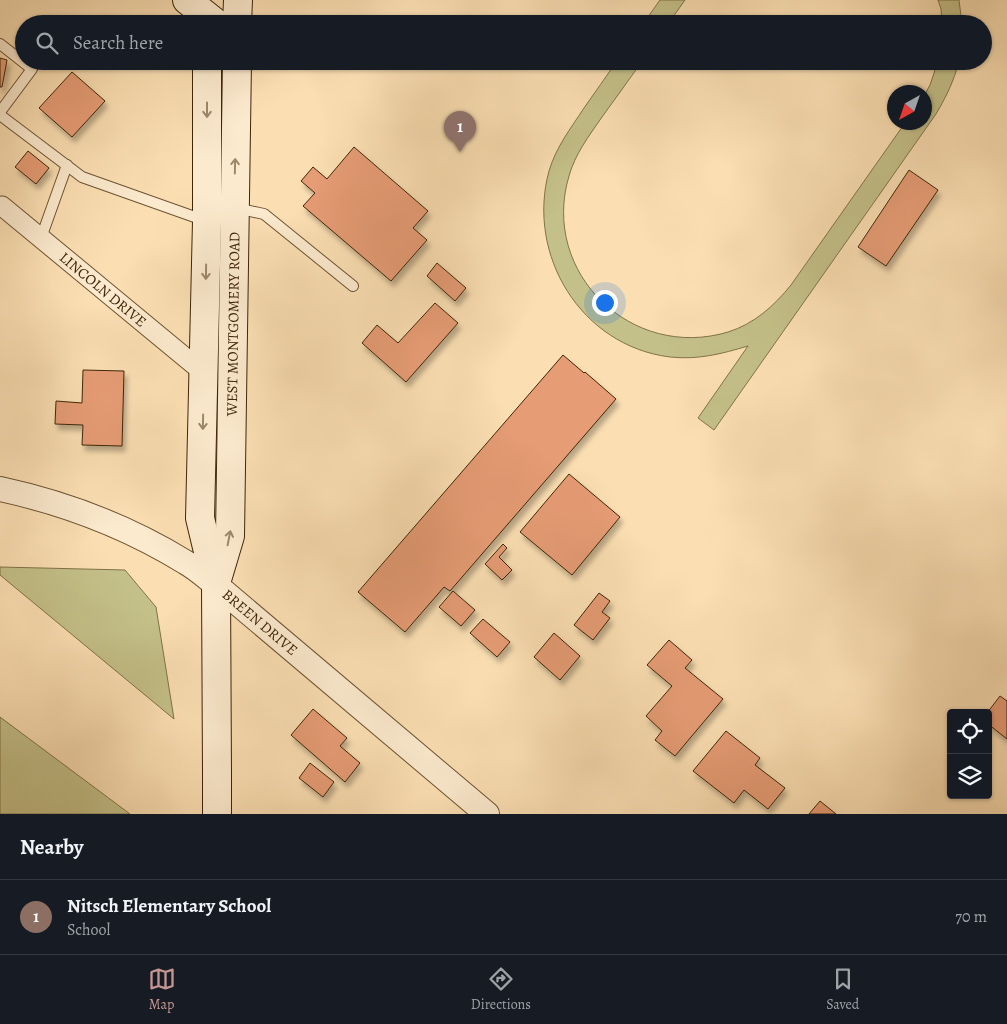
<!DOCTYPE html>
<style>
:root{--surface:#171b24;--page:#242831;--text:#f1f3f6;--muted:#9ea1a6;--line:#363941;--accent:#c59692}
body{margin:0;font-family:Alegreya,serif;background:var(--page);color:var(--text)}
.controls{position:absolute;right:15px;bottom:15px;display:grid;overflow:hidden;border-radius:5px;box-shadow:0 1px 4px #0004}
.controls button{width:45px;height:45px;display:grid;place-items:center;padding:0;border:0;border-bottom:1px solid var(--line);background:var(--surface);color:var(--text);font:25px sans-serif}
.compass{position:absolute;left:887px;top:85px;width:45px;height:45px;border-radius:50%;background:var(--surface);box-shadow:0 1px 4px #0004;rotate:220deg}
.you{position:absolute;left:604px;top:302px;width:18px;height:18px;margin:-12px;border:4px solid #fff;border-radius:50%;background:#1a73e8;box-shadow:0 0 0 8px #1a73e833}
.badge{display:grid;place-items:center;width:32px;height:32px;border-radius:50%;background:var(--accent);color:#fff;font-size:16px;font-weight:700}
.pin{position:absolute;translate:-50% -41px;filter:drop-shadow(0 1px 2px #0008)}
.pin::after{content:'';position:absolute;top:26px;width:18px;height:15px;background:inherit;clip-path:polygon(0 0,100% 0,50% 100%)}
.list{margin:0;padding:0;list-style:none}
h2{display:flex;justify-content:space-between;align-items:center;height:65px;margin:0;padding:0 20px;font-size:21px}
h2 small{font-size:16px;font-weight:400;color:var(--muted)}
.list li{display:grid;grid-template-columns:32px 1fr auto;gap:15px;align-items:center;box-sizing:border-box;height:75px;padding:0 20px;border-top:1px solid var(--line)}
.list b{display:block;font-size:19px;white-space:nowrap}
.list p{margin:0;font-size:16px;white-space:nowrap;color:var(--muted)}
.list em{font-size:16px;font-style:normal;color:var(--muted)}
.icon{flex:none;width:28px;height:28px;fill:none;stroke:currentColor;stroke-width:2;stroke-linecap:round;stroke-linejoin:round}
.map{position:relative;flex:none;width:1007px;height:814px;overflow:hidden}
.search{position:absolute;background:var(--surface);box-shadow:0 1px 4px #0004;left:15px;right:15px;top:15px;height:55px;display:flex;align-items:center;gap:12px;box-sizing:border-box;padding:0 18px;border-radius:28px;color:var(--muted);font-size:19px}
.sheet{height:140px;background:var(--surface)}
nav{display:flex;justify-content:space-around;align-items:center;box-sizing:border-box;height:70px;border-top:1px solid var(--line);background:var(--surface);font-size:14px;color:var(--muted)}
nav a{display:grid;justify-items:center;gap:2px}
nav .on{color:var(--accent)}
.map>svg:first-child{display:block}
</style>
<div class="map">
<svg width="1007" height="814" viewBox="0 0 1007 814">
<defs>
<filter id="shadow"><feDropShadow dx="3" dy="5.5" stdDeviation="2.5" flood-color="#0004"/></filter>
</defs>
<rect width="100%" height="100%" fill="#fbdfb3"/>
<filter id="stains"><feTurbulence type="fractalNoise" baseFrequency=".004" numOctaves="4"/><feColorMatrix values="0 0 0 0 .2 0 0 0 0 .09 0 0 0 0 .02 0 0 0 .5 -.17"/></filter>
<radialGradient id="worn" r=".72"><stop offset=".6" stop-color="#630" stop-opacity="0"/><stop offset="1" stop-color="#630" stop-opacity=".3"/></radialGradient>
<!-- green -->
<g fill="#c4c089" stroke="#817348">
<polygon points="660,0 685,0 668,24 643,24"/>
<polygon points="938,0 959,0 962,24 942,24 941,9"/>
<path d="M617 61H642C629 80 615 99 602 117 589 136 575 154 569 176 540 273 632 361 728 332 754 324 774 306 791 285L905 123 924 122 925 94 930 85 938 61H959C954 81 946 97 936 114L714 430 698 418 748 346C721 354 698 360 670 357 581 346 526 255 549 171 556 147 571 128 584 108 595 92 606 77 617 61Z"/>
<polygon points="0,567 125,570 156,607 174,719 0,575"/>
<polygon points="0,717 130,814 0,814"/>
</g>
<!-- building -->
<g fill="#e69c74" stroke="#3e2607" filter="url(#shadow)">
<polygon points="0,58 7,60 2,87 0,87"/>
<polygon points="72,72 105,101 72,137 39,108"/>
<polygon points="354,147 428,211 413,228 427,240 391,281 303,206 315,193 301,181 313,167 327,179"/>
<polygon points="28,151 49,168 36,184 15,167"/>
<polygon points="909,170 938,190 886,266 858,247"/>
<polygon points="437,263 466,288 455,301 427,276"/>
<polygon points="435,303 458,323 406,382 362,343 377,325 398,343"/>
<polygon points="563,355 584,373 585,372 616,399 450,591 444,587 405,632 358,592"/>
<polygon points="83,370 124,371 122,446 82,445 83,425 55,424 56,401 82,403"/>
<polygon points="569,474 620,517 572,575 520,532"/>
<polygon points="503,544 507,548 499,557 512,570 502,580 485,564"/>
<polygon points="453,591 475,610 461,626 439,607"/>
<polygon points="599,593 610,601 602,612 610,618 593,640 574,625"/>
<polygon points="483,619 510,642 497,657 470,633"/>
<polygon points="554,633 580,656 560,680 534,657"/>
<polygon points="669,640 692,660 685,668 723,699 675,756 655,740 662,731 646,716 672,686 647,665"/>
<polygon points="1000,696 1007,701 1007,739 988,724 988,713 987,713"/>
<polygon points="313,709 347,738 340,746 360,763 345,782 291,735"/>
<polygon points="726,731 760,758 755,765 785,788 768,809 744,790 734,803 693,771"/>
<polygon points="310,763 334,782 323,797 299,778"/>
<polygon points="820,801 836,814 809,814"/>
</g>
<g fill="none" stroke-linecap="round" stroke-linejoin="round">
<defs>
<g id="service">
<polyline points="0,44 32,69 0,112"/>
<polyline points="0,115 82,177 206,221"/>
<polyline points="236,208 264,214 353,286"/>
<polyline points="41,238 67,165"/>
</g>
<g id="minor">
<path id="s1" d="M2 206 204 373"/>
</g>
<g id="tertiary">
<path id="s2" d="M0 489C65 503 128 527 185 562 196 568 206 577 216 585L487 814"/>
</g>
<g id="secondary">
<polyline points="187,0 217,24"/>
<polyline points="237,24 238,0"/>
<polyline points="207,61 207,221 200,518 216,585 217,772 217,814"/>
<path id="s3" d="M216 583 230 536 237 61"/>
</g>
</defs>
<!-- service casing -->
<use href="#service" stroke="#6d5432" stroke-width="12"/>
<!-- minor casing -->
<use href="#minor" stroke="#6d5432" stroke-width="21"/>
<!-- tertiary casing -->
<use href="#tertiary" stroke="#6d5432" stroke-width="26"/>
<!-- secondary casing -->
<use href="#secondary" stroke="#3e2607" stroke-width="30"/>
<!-- service -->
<use href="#service" stroke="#fceace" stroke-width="10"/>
<!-- minor -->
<use href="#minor" stroke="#fceace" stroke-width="19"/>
<!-- tertiary -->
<use href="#tertiary" stroke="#fceace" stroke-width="24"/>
<!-- secondary -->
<use href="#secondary" stroke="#fceace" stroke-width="28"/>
</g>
<!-- one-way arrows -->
<defs><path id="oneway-shaft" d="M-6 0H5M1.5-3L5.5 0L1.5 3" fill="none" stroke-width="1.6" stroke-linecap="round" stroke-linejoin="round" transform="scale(1.25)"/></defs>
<g stroke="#9d886a">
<use href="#oneway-shaft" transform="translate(207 110) rotate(90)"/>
<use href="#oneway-shaft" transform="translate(235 166) rotate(-89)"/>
<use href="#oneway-shaft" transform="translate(206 272) rotate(91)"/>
<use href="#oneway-shaft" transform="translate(203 422) rotate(91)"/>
<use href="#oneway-shaft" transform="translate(229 538) rotate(-79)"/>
</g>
<g text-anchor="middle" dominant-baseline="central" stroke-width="4" stroke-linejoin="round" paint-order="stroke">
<!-- street labels -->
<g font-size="15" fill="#3e2607" stroke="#fceace">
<text stroke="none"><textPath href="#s1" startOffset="131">LINCOLN DRIVE</textPath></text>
<text stroke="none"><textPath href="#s3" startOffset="261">WEST MONTGOMERY ROAD</textPath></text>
<text stroke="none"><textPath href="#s2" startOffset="296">BREEN DRIVE</textPath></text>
</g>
</g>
<rect width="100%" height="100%" filter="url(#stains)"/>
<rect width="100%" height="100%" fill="url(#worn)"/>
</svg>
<div class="controls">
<button><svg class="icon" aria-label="locate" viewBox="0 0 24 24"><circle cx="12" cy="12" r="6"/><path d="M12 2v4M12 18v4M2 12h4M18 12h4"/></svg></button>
<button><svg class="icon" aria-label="layers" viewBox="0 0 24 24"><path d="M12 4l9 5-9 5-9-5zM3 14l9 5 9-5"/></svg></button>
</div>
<svg class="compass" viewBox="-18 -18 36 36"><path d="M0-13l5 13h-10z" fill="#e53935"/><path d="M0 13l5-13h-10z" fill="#9ea1a6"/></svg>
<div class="you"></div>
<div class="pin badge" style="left:460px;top:152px;background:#8d6e63">1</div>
<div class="search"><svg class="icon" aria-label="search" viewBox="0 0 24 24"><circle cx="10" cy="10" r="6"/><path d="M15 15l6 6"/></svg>Search here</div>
</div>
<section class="sheet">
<h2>Nearby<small></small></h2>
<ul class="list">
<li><span class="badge" style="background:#8d6e63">1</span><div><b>Nitsch Elementary School</b><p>School</p></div><em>70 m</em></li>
</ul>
</section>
<nav>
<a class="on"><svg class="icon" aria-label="map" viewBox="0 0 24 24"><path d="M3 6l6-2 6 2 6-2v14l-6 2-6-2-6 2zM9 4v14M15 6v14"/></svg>Map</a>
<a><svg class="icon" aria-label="directions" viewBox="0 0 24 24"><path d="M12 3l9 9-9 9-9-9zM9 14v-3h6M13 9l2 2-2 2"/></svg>Directions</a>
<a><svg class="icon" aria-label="saved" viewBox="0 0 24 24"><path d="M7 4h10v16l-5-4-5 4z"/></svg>Saved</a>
</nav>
